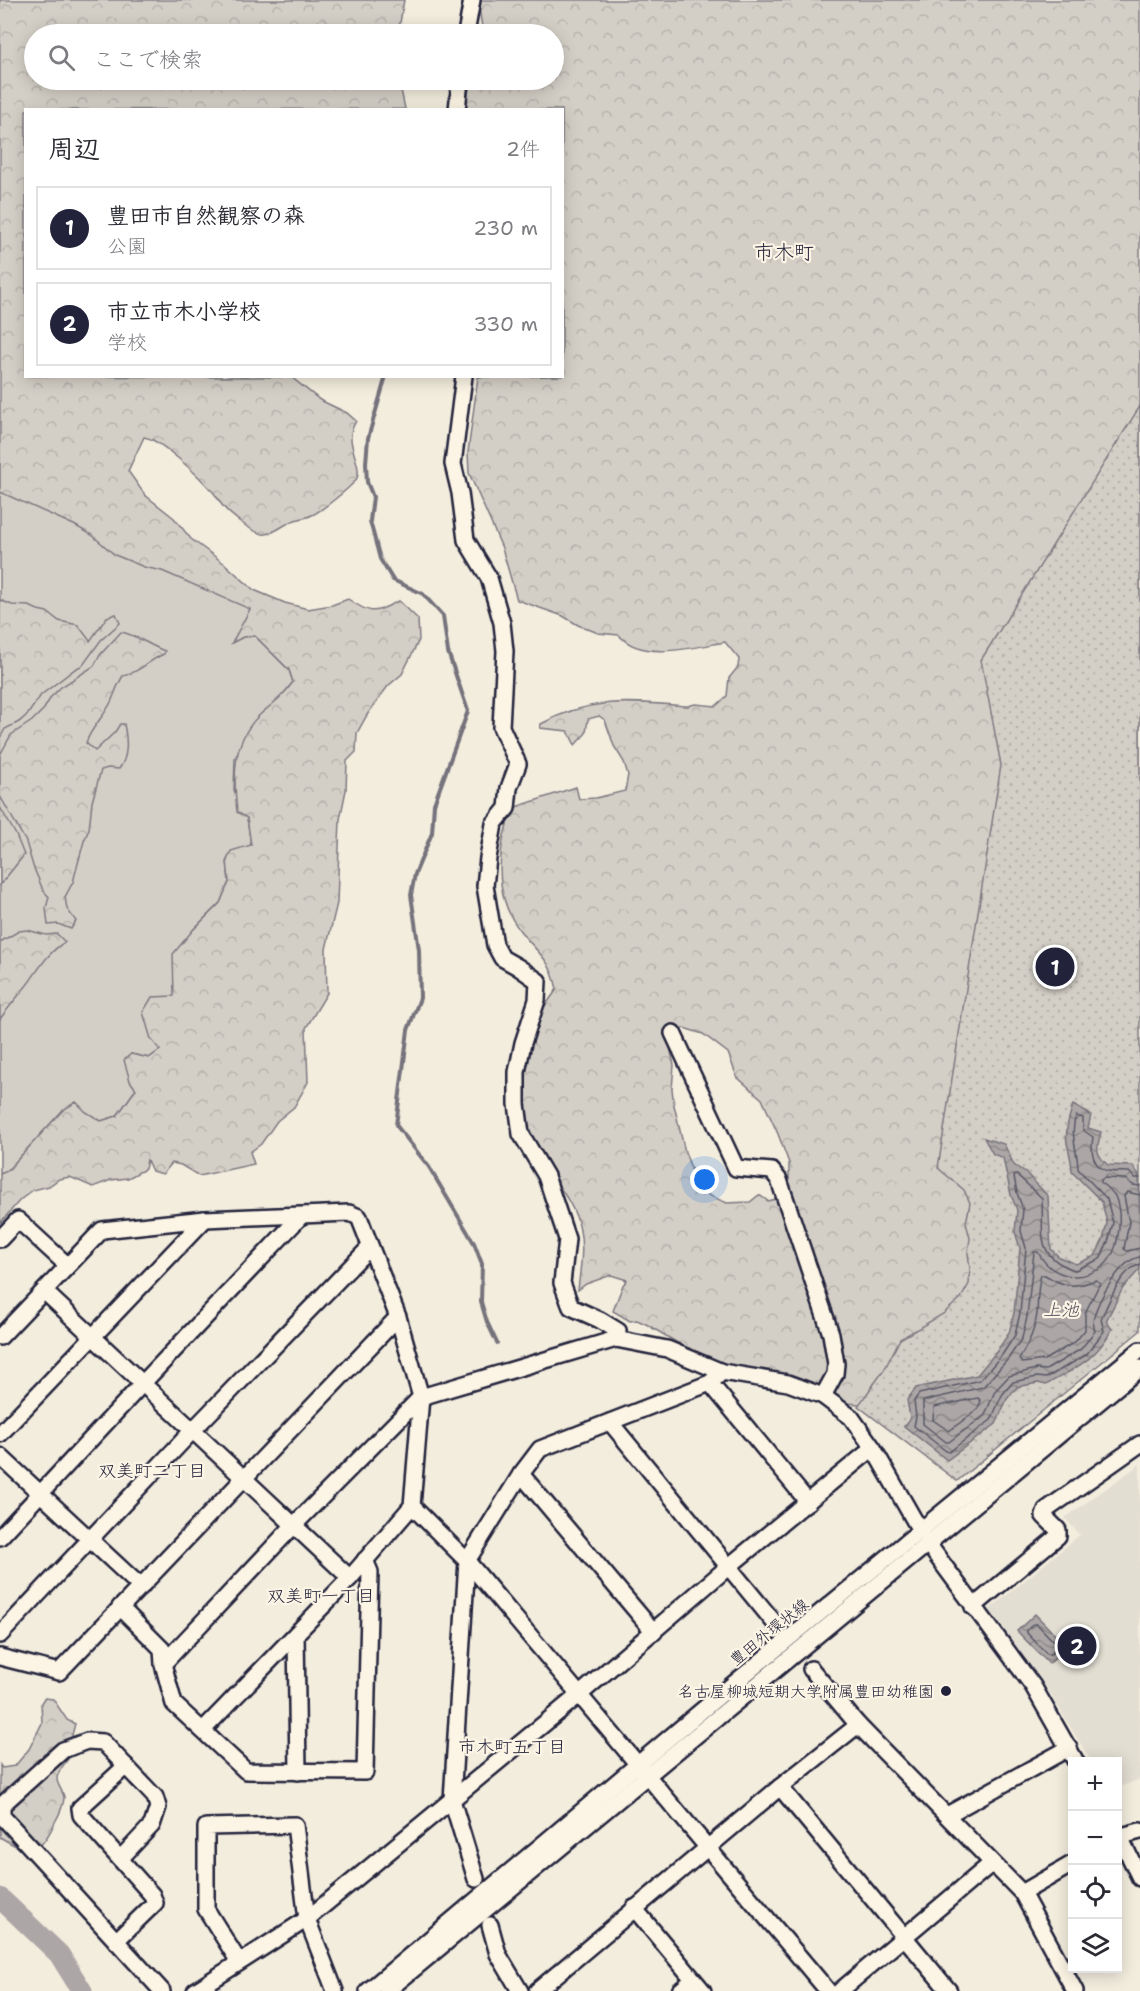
<!DOCTYPE html>
<html lang="ja">
<meta charset="utf-8">
<style>
:root{--surface:#fff;--page:#f7f7f7;--text:#2b2b33;--muted:#7c7c81;--line:#e1e1e2;--accent:#22223b}
body{margin:0;font-family:"Shantell Sans","Klee One",sans-serif;background:var(--page);color:var(--text)}
.controls{position:absolute;right:18px;bottom:18px;display:grid;overflow:hidden;border-radius:0px;box-shadow:0 3px 15px #0003}
.controls button{width:54px;height:54px;display:grid;place-items:center;padding:0;border:0;border-bottom:2px solid var(--line);background:var(--surface);color:var(--text);font:30px sans-serif}
.you{position:absolute;left:705px;top:1180px;width:21px;height:21px;margin:-15px;border:4px solid #fff;border-radius:50%;background:#1a73e8;box-shadow:0 0 0 9px #1a73e833}
.badge{display:grid;place-items:center;width:39px;height:39px;border-radius:50%;background:var(--accent);color:#fff;font-size:20px;font-weight:700}
.pin{position:absolute;translate:-50% -50%;border:3px solid #fff;box-shadow:0 2px 6px #0006}
.list{margin:0;padding:0;list-style:none}
h2{display:flex;justify-content:space-between;align-items:center;height:78px;margin:0;padding:0 24px;font-size:26px}
h2 small{font-size:20px;font-weight:400;color:var(--muted)}
.list li{display:grid;grid-template-columns:39px 1fr auto;gap:18px;align-items:center;box-sizing:border-box;height:84px;margin:0 12px 12px;padding:0 12px;border:2px solid var(--line);border-radius:0px}
.list b{display:block;font-size:22px;white-space:nowrap}
.list p{margin:0;font-size:20px;white-space:nowrap;color:var(--muted)}
.list em{font-size:20px;font-style:normal;color:var(--muted)}
.icon{flex:none;width:33px;height:33px;fill:none;stroke:currentColor;stroke-width:2;stroke-linecap:round;stroke-linejoin:round}
.map{position:relative;flex:none;width:1140px;height:1991px;overflow:hidden}
.search{position:absolute;background:var(--surface);box-shadow:0 3px 15px #0003;left:24px;top:24px;width:540px;height:66px;display:flex;align-items:center;gap:15px;box-sizing:border-box;padding:0 21px;border-radius:33px;color:var(--muted);font-size:22px}
.panel{position:absolute;background:var(--surface);box-shadow:0 3px 15px #0003;left:24px;top:108px;width:540px;height:270px;border-radius:0px}
.map>svg:first-child{display:block}
</style>
<div class="map">
<svg width="1140" height="1991" viewBox="0 0 1140 1991">
<defs>
<pattern id="forest-crowns" width="20" height="18" patternUnits="userSpaceOnUse" patternTransform="scale(1.5)"><rect width="20" height="18" fill="#d4cfc6"/><path d="M2 6a3 3 0 1 1 6 0M12 15a3 3 0 1 1 6 0" fill="none" stroke="#b6b1ab"/></pattern>
<pattern id="park-dots" width="8" height="8" patternUnits="userSpaceOnUse" patternTransform="scale(1.5)"><rect width="8" height="8" fill="#d4cfc6"/><path d="M2 2h.1M6 6h.1" fill="none" stroke="#b6b1ab" stroke-width="1.8" stroke-linecap="round"/></pattern>
<pattern id="water-waves" width="16" height="10" patternUnits="userSpaceOnUse" patternTransform="scale(1.5)"><rect width="16" height="10" fill="#aca7a6"/><path d="M0 5q4-4 8 0t8 0" fill="none" stroke="#8c8888"/></pattern>
</defs>
<rect width="100%" height="100%" fill="#f3edde"/>
<filter id="ink" filterUnits="userSpaceOnUse"><feTurbulence type="fractalNoise" baseFrequency=".0167" numOctaves="2"/><feDisplacementMap in="SourceGraphic" scale="12" xChannelSelector="R" yChannelSelector="G"/><feConvolveMatrix kernelMatrix="1 2 1 2 8 2 1 2 1" color-interpolation-filters="sRGB"/></filter>
<g filter="url(#ink)">
<!-- built -->
<polygon fill="#e3ded2" points="1140,1464 1140,1779 1118,1788 1118,1762 1091,1761 1042,1680 986,1612 1080,1535 1065,1518"/>
<!-- grass -->
<polygon fill="#d4cfc6" stroke="#7b7880" stroke-width="1.5" points="0,457 251,609 233,642 243,637 255,636 289,670 293,682 277,702 262,713 235,758 234,790 247,818 251,845 227,860 229,882 220,903 193,930 160,1050 149,1058 131,1054 130,1081 136,1089 117,1116 101,1121 86,1112 63,1110 7,1171 0,1174"/>
<!-- forest -->
<g fill="url(#forest-crowns)" stroke="#7b7880" stroke-width="1.5">
<path d="M0 0H404L398 34H34V80H399L405 109 26 110V376L291 377 320 400 347 413 356 421C354 425 351 429 351 434 349 448 362 467 357 478 354 485 320 512 312 515 308 517 304 518 299 519 287 521 278 532 266 534 255 536 228 513 222 505 218 500 216 494 211 490 199 476 160 439 144 437L128 471 145 495 174 518 191 539 225 564 254 590 285 603 308 609 332 605 348 599C373 616 373 613 399 601L418 619 419 640 402 674 388 686 367 715 357 733 356 752 347 761 346 790 340 819 337 903 326 949 327 993 306 1028 308 1082 294 1107 277 1121 261 1144 250 1152 254 1164 199 1176 181 1165 172 1163 163 1174 152 1171 147 1160 145 1169 128 1178 111 1180 93 1187 70 1177 59 1179 49 1186 33 1190 20 1200 0 1223V1174L7 1171 63 1110 76 1102 86 1112 101 1121 117 1116 136 1089 130 1081 124 1060 131 1054 149 1058 160 1050 151 1039 143 1012 152 997 174 996 173 954 193 930 220 903 229 882 227 860 231 851 251 845 247 818 237 812C233 775 232 738 263 712 275 702 284 695 293 682L289 670 255 636 243 637 232 643 250 609 162 571 144 567 115 555 92 535 74 525 0 492Z"/>
<path d="M478 0H1140V832L1005 1228 891 1414 859 1404 846 1403 832 1392 838 1377 786 1185 789 1181V1163L778 1134 762 1099 737 1077 728 1053 703 1034 684 1028 666 1030 674 1065 672 1089 674 1105 685 1152 695 1179 708 1195 727 1203 750 1202 759 1195 768 1201 780 1198 834 1363 822 1389 793 1376 723 1367 706 1360 646 1324 637 1320 630 1321 613 1311 623 1285 627 1280 611 1275 586 1284 578 1290C580 1270 584 1250 580 1230 575 1202 552 1179 538 1155 523 1130 521 1054 531 1028 535 1018 550 1000 557 989 549 955 537 954 518 928 493 893 497 846 513 808L576 787 579 799 596 798 625 791 628 775 624 762 614 746 605 720 599 716 588 719 586 733 575 745 568 731 540 728 541 724C593 696 631 702 688 706L695 704 716 706 727 696 729 678 738 667 739 659 725 642C695 647 641 662 619 635L598 633 578 625 563 616 517 600 502 548 469 473 468 452 478 377 562 376V110H464L471 80H554V34H483Z"/>
<polygon points="0,600 12,605 29,606 38,610 47,612 59,621 78,625 90,641 107,617 116,614 120,623 101,640 83,665 75,669 41,695 28,714 19,722 5,729 0,738"/>
<path d="M121 632C137 635 150 646 165 651L164 654C149 660 139 673 123 676 117 685 115 693 111 702 104 717 91 727 86 743L95 751 115 732 120 724H124C127 739 129 756 119 769L108 768 101 770 92 802 89 829 84 841 73 882 65 897 67 909 76 921 71 929 58 924 48 925 46 908 49 897 43 890 33 866 26 842 0 796V755L11 735 32 721 44 709 51 697 61 687 94 666 100 655Z"/>
<polygon points="0,807 16,835 24,855 0,885"/>
<path d="M27 930 46 935 57 934 65 942C47 953 39 969 27 985 18 996 9 1007 0 1019V942L19 931Z"/>
<path d="M44 1698 53 1699 67 1720 75 1724 72 1735 74 1751C69 1759 57 1770 57 1779 57 1785 63 1791 64 1797 64 1805 58 1817 54 1824 39 1856 29 1855 0 1837V1765L2 1768 15 1766 29 1749 42 1723 41 1703Z"/>
</g>
<!-- park -->
<polygon fill="url(#park-dots)" stroke="#7b7880" stroke-width="1.5" points="1140,406 1140,1331 957,1481 858,1406 884,1370 900,1339 943,1314 961,1298 969,1284 970,1269 968,1253 970,1238 966,1223 970,1203 964,1190 938,1168 1001,765 981,660"/>
<!-- water -->
<g fill="url(#water-waves)" stroke="#75727b" stroke-width="1.5">
<path d="M1073 1105 1091 1115 1088 1128 1101 1132C1097 1148 1094 1153 1108 1165L1133 1166 1139 1175 1140 1269 1123 1288 1106 1321 1112 1329C1096 1360 1075 1368 1046 1385L1038 1383 1017 1387 1007 1399 996 1424 947 1460 904 1426 907 1424 910 1417 907 1400 916 1388 977 1375 997 1351 1009 1333 1014 1313 1020 1248 1015 1232 1017 1210 1011 1195 1003 1158 993 1154 984 1138 1004 1144 1014 1165 1026 1173 1048 1196 1051 1249 1059 1257 1076 1264 1095 1256 1103 1240 1107 1223 1102 1202 1072 1172C1072 1161 1069 1153 1067 1143 1065 1130 1069 1117 1073 1105Z"/>
<polygon points="1035,1614 1067,1647 1049,1664 1017,1631"/>
</g>
<g fill="none" stroke-linecap="round" stroke-linejoin="round">
<!-- shore -->
<g stroke="#595766" stroke-width="1.5">
<path d="M1140 1178H1135L1129 1172C1122 1171 1111 1173 1105 1170 1091 1164 1091 1149 1093 1137L1083 1130V1118L1076 1116C1069 1134 1078 1151 1078 1169L1107 1199 1113 1223 1108 1242 1100 1259 1075 1270C1034 1257 1044 1234 1042 1198L1017 1175 1014 1176 1017 1193 1023 1209 1021 1231 1026 1248 1020 1313 1015 1335 1002 1355 980 1380 919 1394 914 1401 916 1417 914 1426 946 1451 949 1452 991 1420 1002 1395 1013 1382 1037 1377 1046 1378 1086 1355 1104 1331 1101 1319C1108 1304 1122 1267 1140 1265"/>
<path d="M1140 1186 1133 1185 1125 1179 1104 1178 1101 1180V1183C1106 1187 1112 1191 1115 1196 1123 1215 1120 1254 1102 1267 1079 1283 1051 1277 1038 1252H1034L1027 1317 1022 1338 1008 1359 983 1387 923 1401V1424L946 1442H949L985 1415 995 1391 1009 1376 1036 1369 1046 1370 1081 1349 1095 1331C1094 1327 1092 1322 1094 1317 1098 1300 1121 1259 1140 1257"/>
<polyline points="1140,1195 1127,1192 1124,1196 1129,1222 1124,1249 1127,1251 1140,1248"/>
<path d="M1041 1275H1045C1064 1287 1075 1288 1096 1280L1100 1283 1085 1313V1330L1075 1342 1044 1360 1022 1363 1019 1359C1028 1345 1035 1331 1037 1314 1038 1301 1037 1288 1041 1275Z"/>
<polygon points="978,1398 981,1401 977,1410 949,1431 933,1420 934,1407"/>
<polygon points="1033,1624 1037,1624 1057,1645 1056,1649 1051,1654 1047,1654 1027,1633 1027,1630"/>
</g>
<!-- stream -->
<polyline stroke="#75727b" stroke-width="4" points="386,376 368,438 366,463 367,482 373,497 370,521 380,559 393,580 423,594 443,616 448,652 468,711 434,804 432,833 415,874 411,895 419,950 420,998 408,1030 396,1125 429,1167 474,1243 482,1264 481,1302 487,1322 497,1343"/>
<!-- river -->
<polyline stroke="#aca7a6" stroke-width="21" points="0,1898 59,1954 82,1991"/>
<defs>
<g id="minor">
<polyline points="466,34 472,0"/>
<polyline points="457,110 460,80"/>
<polyline points="464,376 453,464 460,493 466,540 489,578 502,623 505,651 501,727 518,764 509,788 507,808 494,824 488,858 485,886 495,945 502,958 518,967 538,981 537,1000 523,1043 517,1072 517,1104 521,1134 546,1176 567,1239 562,1283 571,1307 600,1320 618,1331 616,1339"/>
<polyline points="673,1033 736,1168 772,1171 779,1180 831,1334 836,1364 835,1374 823,1396"/>
<polyline points="0,1239 18,1220 67,1265"/>
<polyline points="44,1291 350,1578"/>
<polyline points="0,1337 102,1230 205,1219 349,1213 359,1217 398,1317 421,1397 412,1506 350,1578 203,1730"/>
<polyline points="710,1383 808,1502"/>
<polyline points="610,1422 778,1627"/>
<polyline points="0,1434 205,1219"/>
<polyline points="0,1456 141,1587"/>
<polyline points="521,1474 654,1632"/>
<polyline points="412,1506 467,1561 828,1991"/>
<polyline points="0,1537 143,1383 301,1216"/>
<polyline points="928,1544 1033,1686 1076,1762"/>
<polyline points="120,1607 162,1649 163,1664 174,1704 246,1771 365,1772 370,1572 365,1560"/>
<polyline points="973,1607 1058,1536 1058,1530 1044,1516 1046,1510 1140,1444"/>
<polyline points="296,1634 298,1772"/>
<polyline points="0,1635 193,1430 370,1247"/>
<polyline points="0,1657 59,1672 398,1317"/>
<polyline points="163,1664 294,1525 421,1397 616,1339 667,1349 722,1372 788,1383 823,1396 851,1417 873,1448 921,1532"/>
<polyline points="811,1669 858,1725 1022,1893 1075,1991"/>
<polyline points="780,1787 949,1991"/>
<polyline points="947,1815 1069,1748"/>
<polyline points="1118,1833 1140,1878"/>
<polyline points="1118,1837 1140,1831"/>
<polyline points="120,1859 152,1825 158,1807 155,1797 103,1742 87,1741 63,1750 2,1805 2,1816 162,1991"/>
<polyline points="476,1879 452,1800 467,1561 521,1474 540,1449 710,1383 722,1372"/>
<polyline points="1022,1893 1072,1864"/>
<polyline points="634,1908 703,1991"/>
<polyline points="490,1925 498,1954 520,1991"/>
<polyline points="116,1941 155,1903 152,1895 81,1815 80,1808 126,1766"/>
<polyline points="239,1962 206,1909 206,1827 295,1825 307,1919 335,1991"/>
<polyline points="195,1991 307,1919 579,1695 728,1567 873,1448"/>
<polyline points="368,1991 737,1681 1140,1350"/>
<polyline points="387,1991 1140,1368"/>
<polyline points="537,1991 780,1787 858,1725"/>
<polyline points="680,1991 693,1980"/>
<polyline points="840,1991 992,1863"/>
</g>
</defs>
<!-- minor casing -->
<use href="#minor" stroke="#22223b" stroke-width="20"/>
<!-- minor -->
<use href="#minor" stroke="#fcf5e5" stroke-width="15"/>
</g>
</g>
<!-- markers -->
<circle fill="#22223b" stroke="#fcf5e5" stroke-width="2" cx="946" cy="1691" r="6"/>
<g text-anchor="middle" dominant-baseline="central" stroke-width="4.5" stroke-linejoin="round" paint-order="stroke">
<!-- street labels -->
<g font-size="16" fill="#22223b" stroke="#fcf5e5">
<text transform="translate(769 1632) rotate(-39)">豊田外環状線</text>
</g>
<!-- poi labels -->
<g font-size="16" fill="#22223b" stroke="#fcf5e5" text-anchor="end">
<text x="934" y="1691">名古屋柳城短期大学附属豊田幼稚園</text>
</g>
<!-- water labels -->
<g font-size="18" font-style="italic" fill="#525160" stroke="#fcf5e5">
<text x="1061" y="1310">上池</text>
</g>
<!-- neighbourhood labels -->
<g font-size="18" fill="#22223b" stroke="#fcf5e5">
<text x="152" y="1471">双美町二丁目</text>
<text x="321" y="1596">双美町一丁目</text>
<text x="512" y="1747">市木町五丁目</text>
</g>
<!-- quarter labels -->
<g font-size="20" fill="#22223b" stroke="#fcf5e5">
<text x="784" y="252">市木町</text>
</g>
</g>
</svg>
<div class="controls">
<button>+</button>
<button>−</button>
<button><svg class="icon" aria-label="locate" viewBox="0 0 24 24"><circle cx="12" cy="12" r="6"/><path d="M12 2v4M12 18v4M2 12h4M18 12h4"/></svg></button>
<button><svg class="icon" aria-label="layers" viewBox="0 0 24 24"><path d="M12 4l9 5-9 5-9-5zM3 14l9 5 9-5"/></svg></button>
</div>
<div class="you"></div>
<div class="pin badge" style="left:1055px;top:967px">1</div>
<div class="pin badge" style="left:1077px;top:1646px">2</div>
<div class="search"><svg class="icon" aria-label="search" viewBox="0 0 24 24"><circle cx="10" cy="10" r="6"/><path d="M15 15l6 6"/></svg>ここで検索</div>
<section class="panel">
<h2>周辺<small>2件</small></h2>
<ul class="list">
<li><span class="badge">1</span><div><b>豊田市自然観察の森</b><p>公園</p></div><em>230 m</em></li>
<li><span class="badge">2</span><div><b>市立市木小学校</b><p>学校</p></div><em>330 m</em></li>
</ul>
</section>
</div>
